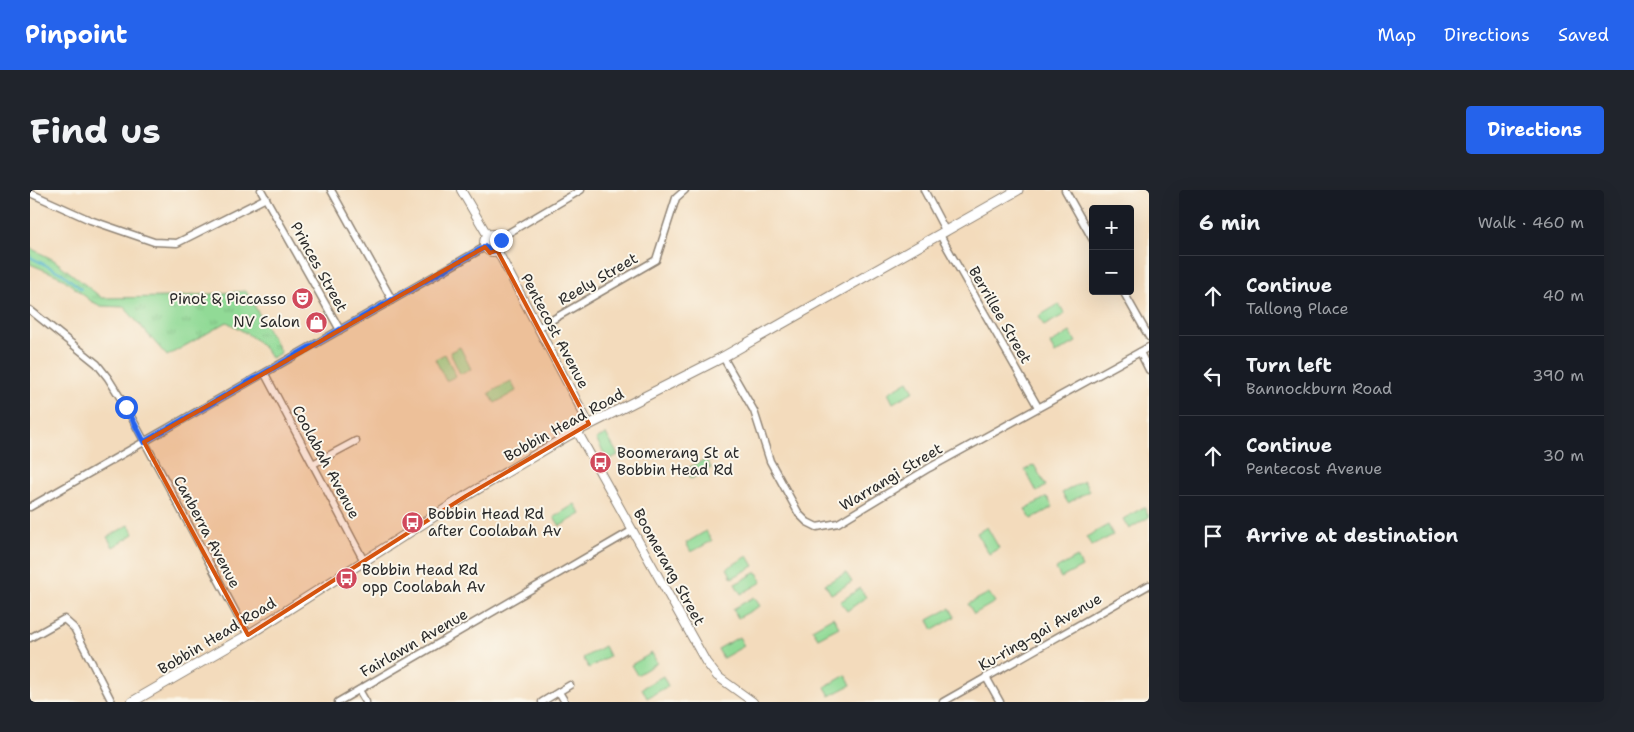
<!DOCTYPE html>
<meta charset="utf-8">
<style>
:root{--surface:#171b24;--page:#20242c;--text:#f1f3f6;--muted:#9ea1a6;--line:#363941;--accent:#2563eb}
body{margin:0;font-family:"Shantell Sans",sans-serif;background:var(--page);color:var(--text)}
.controls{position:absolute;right:15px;top:15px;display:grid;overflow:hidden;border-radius:5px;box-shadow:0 5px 20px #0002}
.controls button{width:45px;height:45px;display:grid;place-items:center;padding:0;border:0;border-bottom:1px solid var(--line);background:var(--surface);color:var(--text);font:25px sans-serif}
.stop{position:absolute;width:15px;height:15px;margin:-11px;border:4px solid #2563eb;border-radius:50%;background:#fff}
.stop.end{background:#2563eb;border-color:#fff;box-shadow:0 1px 5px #0008}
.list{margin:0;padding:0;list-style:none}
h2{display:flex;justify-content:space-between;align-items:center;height:65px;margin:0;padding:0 20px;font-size:21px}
h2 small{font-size:16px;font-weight:400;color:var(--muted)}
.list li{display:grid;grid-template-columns:32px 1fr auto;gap:15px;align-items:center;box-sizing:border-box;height:80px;padding:0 20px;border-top:1px solid var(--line)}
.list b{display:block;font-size:19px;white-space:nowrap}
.list p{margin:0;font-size:16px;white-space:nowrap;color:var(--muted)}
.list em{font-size:16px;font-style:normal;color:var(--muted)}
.icon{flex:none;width:28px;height:28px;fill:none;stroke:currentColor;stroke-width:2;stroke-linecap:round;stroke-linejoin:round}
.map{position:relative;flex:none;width:1119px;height:512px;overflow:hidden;border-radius:5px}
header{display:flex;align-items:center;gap:30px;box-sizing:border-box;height:70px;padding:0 25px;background:var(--accent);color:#fff}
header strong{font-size:24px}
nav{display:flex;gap:28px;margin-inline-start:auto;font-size:18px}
.intro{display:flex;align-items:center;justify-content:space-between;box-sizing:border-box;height:120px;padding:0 30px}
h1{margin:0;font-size:35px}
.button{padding:12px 22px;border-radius:5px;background:var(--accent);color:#fff;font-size:18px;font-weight:700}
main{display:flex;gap:30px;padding:0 30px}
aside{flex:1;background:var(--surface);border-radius:5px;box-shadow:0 5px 20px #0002}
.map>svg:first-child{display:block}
</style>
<header>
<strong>Pinpoint</strong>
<nav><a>Map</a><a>Directions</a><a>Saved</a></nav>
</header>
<div class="intro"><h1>Find us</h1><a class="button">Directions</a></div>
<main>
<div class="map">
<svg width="1119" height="512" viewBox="0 0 1119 512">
<defs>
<pattern id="grass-tufts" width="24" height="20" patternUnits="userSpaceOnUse" patternTransform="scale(1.25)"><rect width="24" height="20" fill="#91da96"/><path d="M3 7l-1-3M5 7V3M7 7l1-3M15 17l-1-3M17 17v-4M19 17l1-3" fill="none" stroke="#7dbb81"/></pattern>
</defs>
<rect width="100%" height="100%" fill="#fbf7ec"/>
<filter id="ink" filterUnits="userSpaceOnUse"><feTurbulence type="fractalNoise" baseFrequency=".02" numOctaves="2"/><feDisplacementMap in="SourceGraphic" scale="10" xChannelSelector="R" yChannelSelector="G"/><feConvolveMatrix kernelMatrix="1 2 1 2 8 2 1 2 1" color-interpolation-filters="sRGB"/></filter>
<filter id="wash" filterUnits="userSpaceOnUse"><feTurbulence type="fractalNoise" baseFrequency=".0096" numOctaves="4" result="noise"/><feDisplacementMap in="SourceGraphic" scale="20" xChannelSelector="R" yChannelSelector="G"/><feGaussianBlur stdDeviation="1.12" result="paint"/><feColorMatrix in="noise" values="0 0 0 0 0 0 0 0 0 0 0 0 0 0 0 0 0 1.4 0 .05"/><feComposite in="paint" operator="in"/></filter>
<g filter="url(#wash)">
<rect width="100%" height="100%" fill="#f3dbbc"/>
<!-- grass -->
<path fill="url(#grass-tufts)" stroke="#5e8260" d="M0 58 24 70 72 108 143 107 216 101 250 161 249 164 241 168C231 150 214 142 197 132L137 166 94 117 71 116 61 111 31 87 0 74Z"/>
<!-- pitch -->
<g fill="#91da96" stroke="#5e8260">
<polygon points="1029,114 1035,124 1014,136 1009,126"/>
<polygon points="1040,142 1046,152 1025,164 1020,154"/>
<polygon points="430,157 441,179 430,184 420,162"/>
<polygon points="415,164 426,186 416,191 405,169"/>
<polygon points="481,191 486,201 465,213 459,203"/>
<polygon points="878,191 884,201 863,213 858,203"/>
<polygon points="576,244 588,265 578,270 566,249"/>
<polygon points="676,269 681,278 661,289 656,279"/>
<polygon points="1004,275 1016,296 1007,302 995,280"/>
<polygon points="1054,291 1059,301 1038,313 1032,303"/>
<polygon points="1017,307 1023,317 1001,329 995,319"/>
<polygon points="545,314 551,324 530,336 524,327"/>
<polygon points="1114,317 1119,327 1099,339 1093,329"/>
<polygon points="99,335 104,344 83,357 77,347"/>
<polygon points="1078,335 1083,345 1062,356 1056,347"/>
<polygon points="957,337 969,358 959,364 947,343"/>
<polygon points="676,341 682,351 661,362 656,353"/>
<polygon points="718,366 724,376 702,388 697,378"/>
<polygon points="1047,367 1052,377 1031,388 1026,379"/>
<polygon points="727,382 732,392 711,404 705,394"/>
<polygon points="816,383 822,392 801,404 795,394"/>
<polygon points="830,398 836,407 817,421 810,412"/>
<polygon points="959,403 965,412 944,424 938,414"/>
<polygon points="724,407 730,416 708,428 703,419"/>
<polygon points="920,418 925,427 903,440 898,430"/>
<polygon points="803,427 809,437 788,448 782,439"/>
<polygon points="709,447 714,456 693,468 688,459"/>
<polygon points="574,456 579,466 559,478 553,468"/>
<polygon points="622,463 627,473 607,485 601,475"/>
<polygon points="816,485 821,495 800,506 795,497"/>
<polygon points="633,486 638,496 617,508 612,498"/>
</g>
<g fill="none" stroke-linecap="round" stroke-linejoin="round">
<!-- stream -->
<polyline stroke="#4db2cc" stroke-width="2" points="0,67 33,84 51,99"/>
</g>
</g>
<g filter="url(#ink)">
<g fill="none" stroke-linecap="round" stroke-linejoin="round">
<defs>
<g id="minor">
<polyline points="231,0 310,140"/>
<polyline points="301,0 362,110"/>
<polyline points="894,0 916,42"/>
<polyline points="1035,0 1063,50"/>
<polyline points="0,3 60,30 124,52 147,53 236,8"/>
<polyline points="910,45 1008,217"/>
<polyline points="470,48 551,0"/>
<polyline points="1093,101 1119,147"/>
<polyline points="0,120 67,174 78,188 96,217 218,445"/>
<polyline points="508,138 626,70 646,8 655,0"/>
<polyline points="1110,162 1119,180"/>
<polyline points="693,167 724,221 740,271 769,324 777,332 787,337 808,333 899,278 1119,157"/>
<polyline points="235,184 334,371"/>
<polyline points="283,274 326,251"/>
<polyline points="0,317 455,57"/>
<polyline points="0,448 34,429 44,438 82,512"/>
<polyline points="956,487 970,512"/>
<polyline points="329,500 336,512"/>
<polyline points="529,502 535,512"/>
<polyline points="308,512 603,340"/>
<polyline points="512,512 540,495"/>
<polyline points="913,512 1119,395"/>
</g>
<g id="tertiary">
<polyline points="431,0 458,46"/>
<circle cx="463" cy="53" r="9"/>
<polyline points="467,60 559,234"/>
<polyline points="547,241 676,472 687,486 723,512"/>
</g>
<polyline id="secondary" points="102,512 218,445 436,306 539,245 693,167 988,0"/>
</defs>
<!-- minor casing -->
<use href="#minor" stroke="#8f8374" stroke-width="9"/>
<!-- tertiary casing -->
<use href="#tertiary" stroke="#8f8374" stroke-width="10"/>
<!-- secondary casing -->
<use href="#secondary" stroke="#8f8374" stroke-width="11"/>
<!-- minor -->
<use href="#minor" stroke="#fff" stroke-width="6"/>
<!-- tertiary -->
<use href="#tertiary" stroke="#fff" stroke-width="8"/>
<!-- secondary -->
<use href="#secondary" stroke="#fff" stroke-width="9"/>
</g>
</g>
<g fill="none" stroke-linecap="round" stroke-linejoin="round" filter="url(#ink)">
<!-- route -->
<polyline stroke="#2563eb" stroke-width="6" points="96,217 114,252 455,57 460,61 467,60 471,56 471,50"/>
</g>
<!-- marked area -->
<path fill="#d5540f" fill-opacity="0.2" stroke="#d5540f" stroke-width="4" stroke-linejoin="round" d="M455 57 460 63 467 60 559 234 436 306 218 445 114 252Z"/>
<!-- icons -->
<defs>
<symbol id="theatre-disc" viewBox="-11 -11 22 22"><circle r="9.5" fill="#d1495b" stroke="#fbf7ec"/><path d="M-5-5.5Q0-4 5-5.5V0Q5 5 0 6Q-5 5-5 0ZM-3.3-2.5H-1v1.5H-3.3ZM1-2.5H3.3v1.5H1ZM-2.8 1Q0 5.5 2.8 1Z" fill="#fff"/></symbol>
<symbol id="shop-disc" viewBox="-11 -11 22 22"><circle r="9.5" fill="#d1495b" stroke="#fbf7ec"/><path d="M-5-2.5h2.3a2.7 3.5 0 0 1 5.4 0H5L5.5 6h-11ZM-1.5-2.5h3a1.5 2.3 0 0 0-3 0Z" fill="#fff"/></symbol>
<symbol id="bus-disc" viewBox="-11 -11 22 22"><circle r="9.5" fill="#d1495b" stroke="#fbf7ec"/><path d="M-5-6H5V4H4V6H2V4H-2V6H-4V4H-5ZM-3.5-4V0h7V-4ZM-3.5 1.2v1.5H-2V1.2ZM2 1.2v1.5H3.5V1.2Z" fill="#fff"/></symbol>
</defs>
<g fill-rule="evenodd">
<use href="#theatre-disc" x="260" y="96" width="25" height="25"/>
<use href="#shop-disc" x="274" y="120" width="25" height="25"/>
<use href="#bus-disc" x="558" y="260" width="25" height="25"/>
<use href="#bus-disc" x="370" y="320" width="25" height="25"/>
<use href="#bus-disc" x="304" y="376" width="25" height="25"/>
</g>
<g text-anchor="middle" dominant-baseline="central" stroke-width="4" stroke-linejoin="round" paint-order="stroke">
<!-- street labels -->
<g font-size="15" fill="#2b2b2b" stroke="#fbf7ec">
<text transform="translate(289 77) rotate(61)">Princes Street</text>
<text transform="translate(568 89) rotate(-30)">Reely Street</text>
<text transform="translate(970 125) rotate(60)">Berrillee Street</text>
<text transform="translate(525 141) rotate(62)">Pentecost Avenue</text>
<text transform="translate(534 235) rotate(-29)">Bobbin Head Road</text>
<text transform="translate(296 272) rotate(62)">Coolabah Avenue</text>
<text transform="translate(861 287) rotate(-31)">Warrangi Street</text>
<text transform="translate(177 342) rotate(62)">Canberra Avenue</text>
<text transform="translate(639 377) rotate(61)">Boomerang Street</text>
<text transform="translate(1010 442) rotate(-30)">Ku-ring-gai Avenue</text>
<text transform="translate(187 446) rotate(-31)">Bobbin Head Road</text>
<text transform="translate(384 453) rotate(-30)">Fairlawn Avenue</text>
</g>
<!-- poi labels -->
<g font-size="15" fill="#2b2b2b" stroke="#fbf7ec" text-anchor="start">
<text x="256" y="109" text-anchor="end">Pinot &amp; Piccasso</text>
<text x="270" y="132" text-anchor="end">NV Salon</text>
<text x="587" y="263">Boomerang St at<tspan x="587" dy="17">Bobbin Head Rd</tspan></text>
<text x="398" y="324">Bobbin Head Rd<tspan x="398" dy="17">after Coolabah Av</tspan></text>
<text x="332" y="380">Bobbin Head Rd<tspan x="332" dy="17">opp Coolabah Av</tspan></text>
</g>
</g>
</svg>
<div class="controls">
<button>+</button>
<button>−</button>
</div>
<div class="stop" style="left:96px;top:217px"></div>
<div class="stop end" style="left:471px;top:50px"></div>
</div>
<aside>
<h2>6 min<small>Walk · 460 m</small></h2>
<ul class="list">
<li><svg class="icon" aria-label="ahead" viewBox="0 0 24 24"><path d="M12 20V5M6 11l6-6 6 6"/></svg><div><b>Continue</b><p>Tallong Place</p></div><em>40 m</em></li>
<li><svg class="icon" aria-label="left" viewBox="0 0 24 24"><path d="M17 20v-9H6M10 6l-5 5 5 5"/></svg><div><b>Turn left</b><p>Bannockburn Road</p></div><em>390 m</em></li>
<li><svg class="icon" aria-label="ahead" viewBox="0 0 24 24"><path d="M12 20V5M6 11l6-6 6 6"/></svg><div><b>Continue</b><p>Pentecost Avenue</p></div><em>30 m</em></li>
<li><svg class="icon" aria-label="arrive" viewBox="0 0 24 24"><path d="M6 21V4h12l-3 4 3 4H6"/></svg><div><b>Arrive at destination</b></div></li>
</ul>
</aside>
</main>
